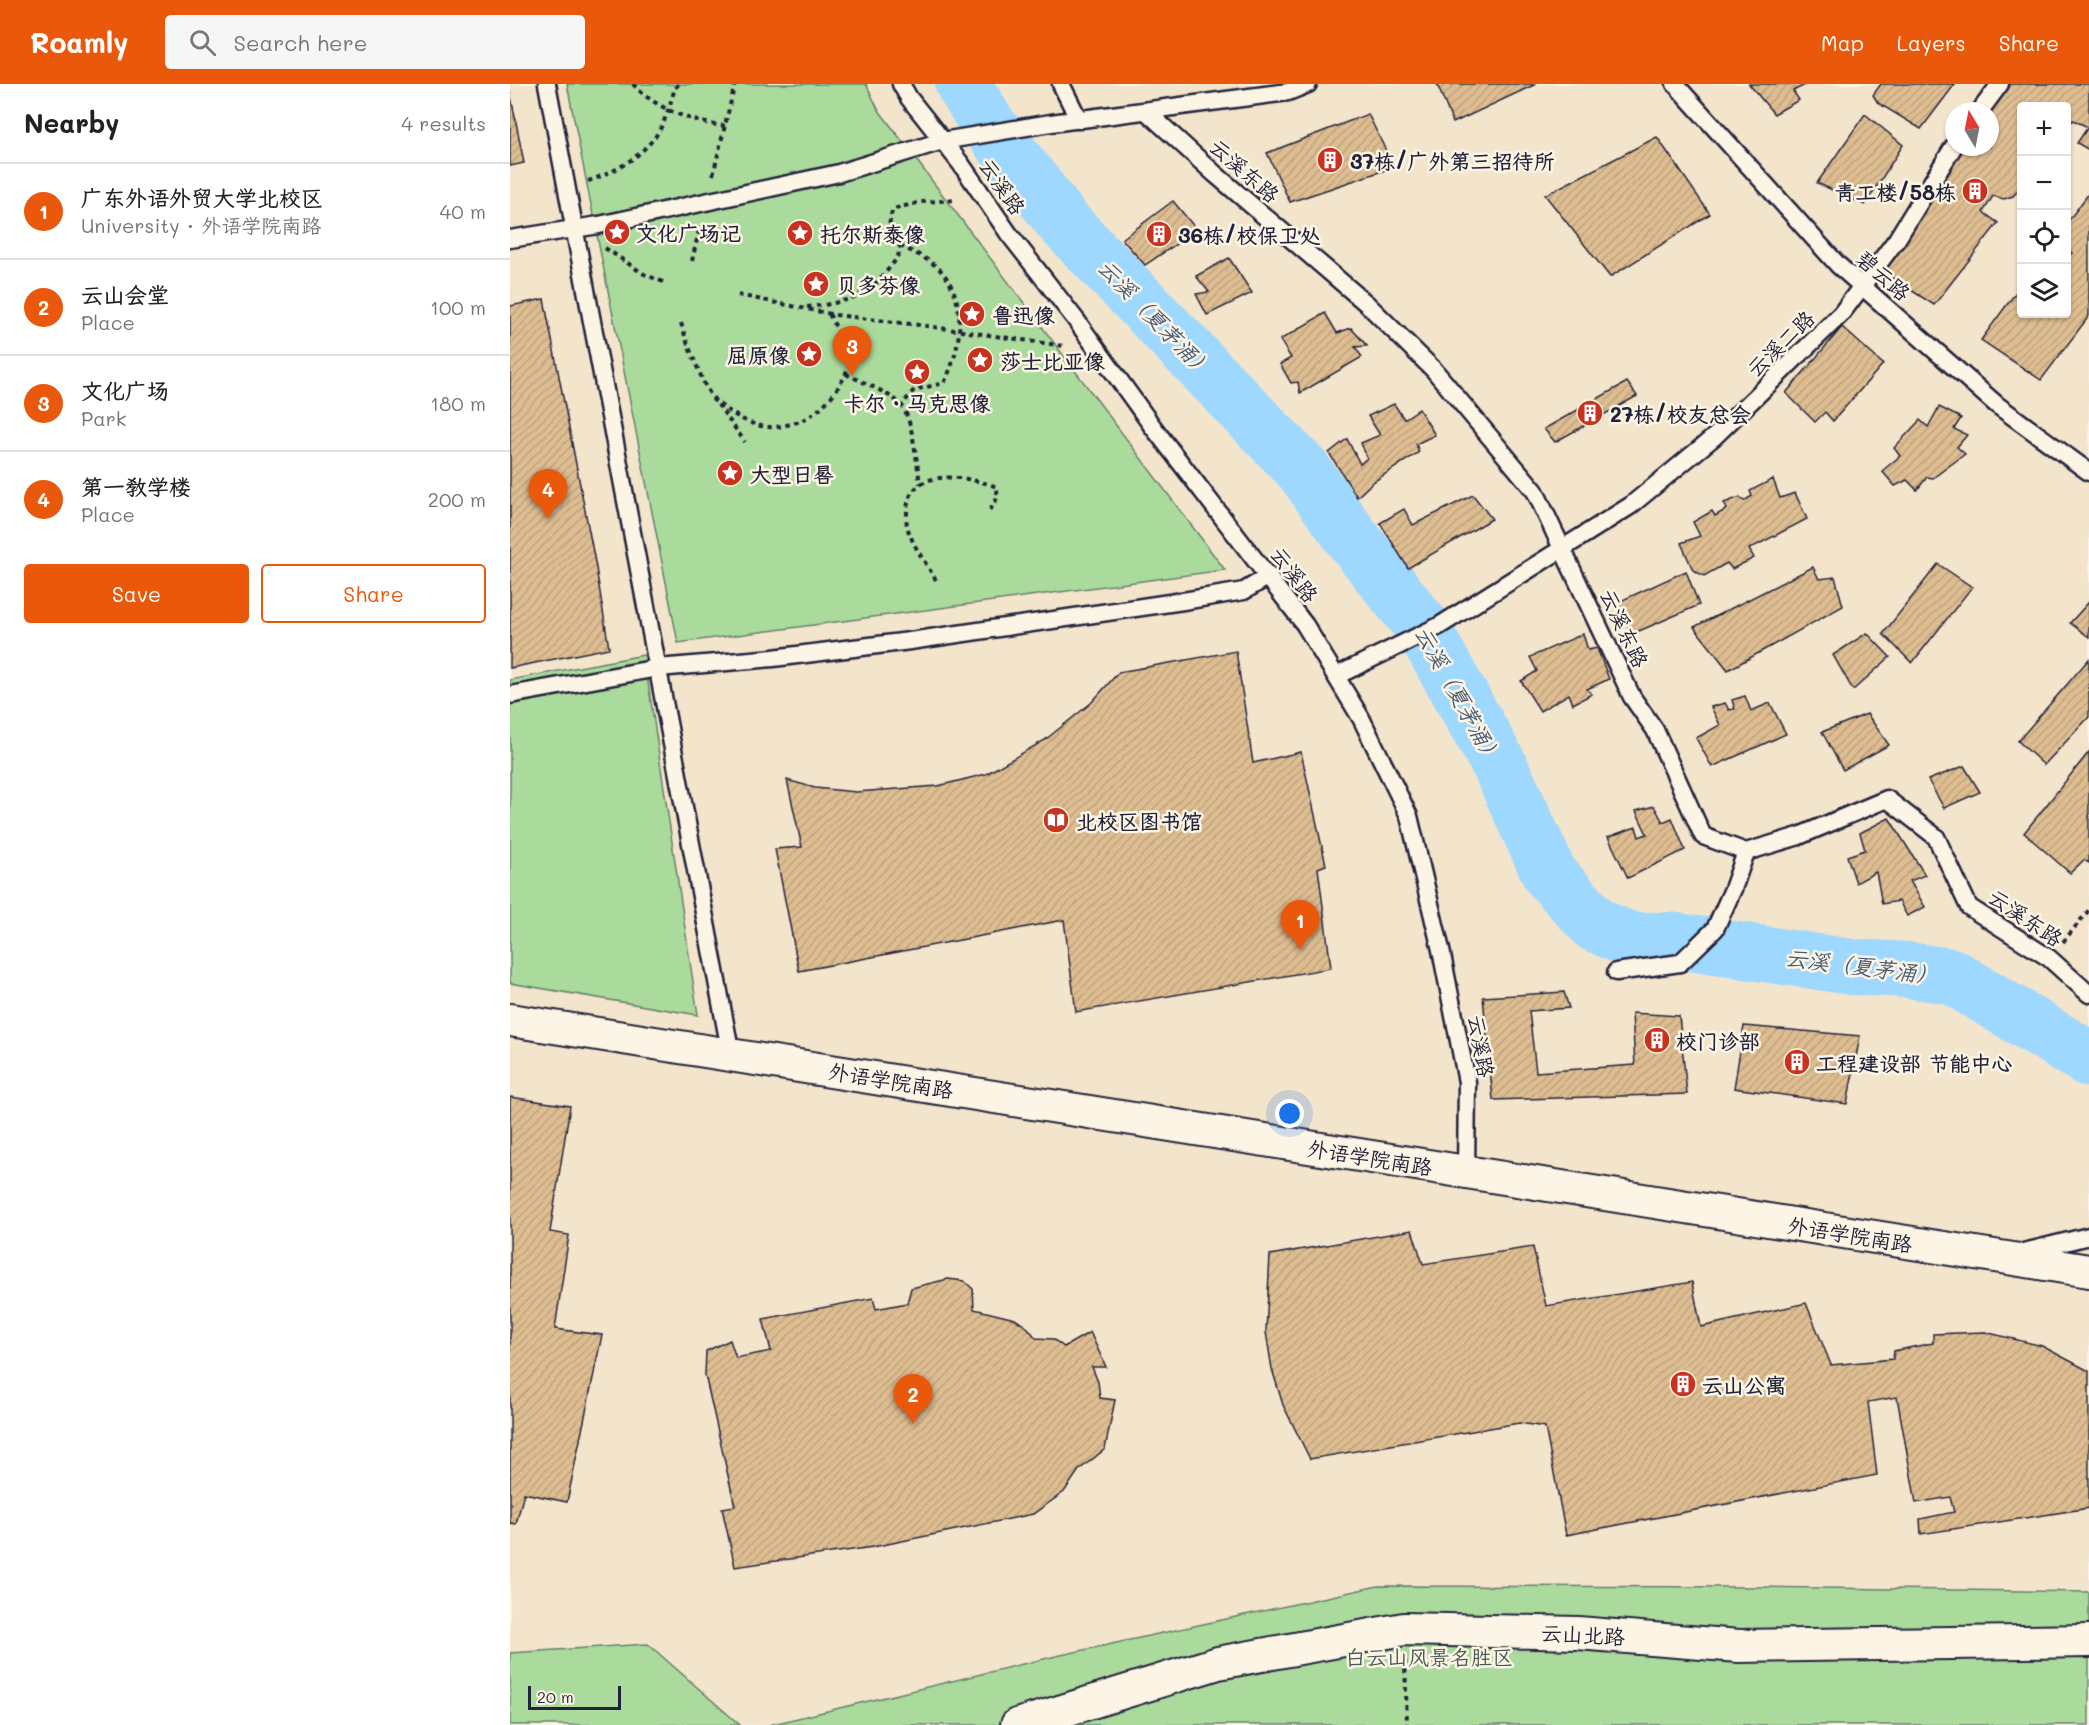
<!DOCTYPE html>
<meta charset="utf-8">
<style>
:root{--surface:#fff;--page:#f6f6f6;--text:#222;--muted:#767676;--line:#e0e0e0;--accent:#ea580c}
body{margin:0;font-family:Mali,"LXGW WenKai TC",sans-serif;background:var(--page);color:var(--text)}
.controls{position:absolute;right:18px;top:18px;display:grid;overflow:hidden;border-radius:6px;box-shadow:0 2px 4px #0004}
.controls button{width:54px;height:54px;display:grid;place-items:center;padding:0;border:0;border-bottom:2px solid var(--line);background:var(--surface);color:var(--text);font:30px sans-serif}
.compass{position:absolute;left:1435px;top:18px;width:54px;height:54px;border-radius:50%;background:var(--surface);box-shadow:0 2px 4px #0004;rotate:350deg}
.scale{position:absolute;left:18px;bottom:15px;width:93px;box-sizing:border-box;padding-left:6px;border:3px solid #22223b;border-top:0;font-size:16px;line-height:21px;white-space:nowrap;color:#22223b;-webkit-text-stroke:4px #fcf5e5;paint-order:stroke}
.you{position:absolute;left:780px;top:1030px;width:21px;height:21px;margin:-15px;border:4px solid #fff;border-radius:50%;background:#1a73e8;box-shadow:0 0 0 9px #1a73e833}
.badge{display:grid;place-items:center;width:39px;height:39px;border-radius:50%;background:var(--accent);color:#fff;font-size:20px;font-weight:700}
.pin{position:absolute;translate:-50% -50px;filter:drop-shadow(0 2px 3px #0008)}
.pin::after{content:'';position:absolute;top:32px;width:21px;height:18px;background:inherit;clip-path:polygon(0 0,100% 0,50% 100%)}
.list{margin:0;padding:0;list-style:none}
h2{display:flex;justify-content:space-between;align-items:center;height:78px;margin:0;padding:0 24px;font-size:26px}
h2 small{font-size:20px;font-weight:400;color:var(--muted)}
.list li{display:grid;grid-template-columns:39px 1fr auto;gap:18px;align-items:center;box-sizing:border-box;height:96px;padding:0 24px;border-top:2px solid var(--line)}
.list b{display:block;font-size:22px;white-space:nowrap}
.list p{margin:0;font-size:20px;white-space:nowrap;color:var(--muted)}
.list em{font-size:20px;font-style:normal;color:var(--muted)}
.actions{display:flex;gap:12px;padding:18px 24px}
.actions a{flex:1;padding:14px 0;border:2px solid var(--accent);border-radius:6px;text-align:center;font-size:21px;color:var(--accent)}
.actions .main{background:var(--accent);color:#fff}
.icon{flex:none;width:33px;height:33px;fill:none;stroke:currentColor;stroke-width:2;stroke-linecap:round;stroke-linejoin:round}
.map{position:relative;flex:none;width:1579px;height:1641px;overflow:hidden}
header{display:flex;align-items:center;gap:36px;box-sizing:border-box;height:84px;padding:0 30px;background:var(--accent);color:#fff}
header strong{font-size:28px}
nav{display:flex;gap:33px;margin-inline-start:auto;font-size:21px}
.search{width:420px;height:54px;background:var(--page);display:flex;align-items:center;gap:15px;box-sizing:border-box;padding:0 21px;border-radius:6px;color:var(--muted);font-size:22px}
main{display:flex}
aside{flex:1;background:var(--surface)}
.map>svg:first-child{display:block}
</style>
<header>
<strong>Roamly</strong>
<div class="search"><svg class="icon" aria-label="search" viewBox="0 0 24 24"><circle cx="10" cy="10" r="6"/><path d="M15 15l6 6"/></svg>Search here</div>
<nav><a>Map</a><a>Layers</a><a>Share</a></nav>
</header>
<main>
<aside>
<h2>Nearby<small>4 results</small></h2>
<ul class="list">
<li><span class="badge">1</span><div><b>广东外语外贸大学北校区</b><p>University · 外语学院南路</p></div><em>40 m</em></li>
<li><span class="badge">2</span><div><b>云山会堂</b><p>Place</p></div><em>100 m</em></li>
<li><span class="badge">3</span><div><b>文化广场</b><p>Park</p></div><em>180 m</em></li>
<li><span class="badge">4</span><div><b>第一教学楼</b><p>Place</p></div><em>200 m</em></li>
</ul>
<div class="actions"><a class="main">Save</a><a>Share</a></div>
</aside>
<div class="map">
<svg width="1579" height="1641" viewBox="0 0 1579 1641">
<defs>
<pattern id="building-hatch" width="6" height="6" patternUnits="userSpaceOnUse" patternTransform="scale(1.5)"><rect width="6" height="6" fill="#debd91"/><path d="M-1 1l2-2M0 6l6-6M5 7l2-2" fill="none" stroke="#bea27e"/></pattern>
</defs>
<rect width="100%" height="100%" fill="#fcf5e5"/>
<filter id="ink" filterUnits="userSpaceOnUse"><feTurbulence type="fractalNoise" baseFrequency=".0167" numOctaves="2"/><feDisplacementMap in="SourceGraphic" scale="12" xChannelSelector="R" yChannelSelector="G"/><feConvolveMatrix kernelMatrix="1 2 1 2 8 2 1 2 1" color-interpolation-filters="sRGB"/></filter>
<g filter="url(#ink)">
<!-- built -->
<path fill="#f3e4cc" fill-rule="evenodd" d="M0 0H1579V1508L1252 1503 868 1502 542 1573 259 1641H230L138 1560 0 1569ZM1512 22H1556V230H1512ZM1444 27H1480V63H1444Z"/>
<!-- green -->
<g fill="#aadb9c" stroke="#667e6c" stroke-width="1.5">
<polygon points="57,0 356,0 368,25 715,486 168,559"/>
<polygon points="134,571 188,931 0,899 0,596"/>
<polygon points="868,1502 1252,1503 1579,1508 1579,1641 259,1641 542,1573"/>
<polygon points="138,1560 230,1641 0,1641 0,1569"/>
</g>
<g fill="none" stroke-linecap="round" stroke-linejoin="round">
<!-- river -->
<polyline stroke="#9ed8fe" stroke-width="56" points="453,0 478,41 554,139 793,386 845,458 911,541 990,682 1040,791 1086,841 1120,856 1160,856 1342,883 1397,886 1441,892 1579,975"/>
</g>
<!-- building -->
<g fill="url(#building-hatch)" stroke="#22223b" stroke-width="1.5">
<polygon points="927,0 1026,0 943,39"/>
<polygon points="1239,0 1297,0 1283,7 1289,16 1264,30"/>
<polygon points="1371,0 1445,0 1411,45 1368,19 1363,11"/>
<polygon points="1500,0 1579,0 1579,66 1567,59 1578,43 1563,36 1556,44 1556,22 1512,22 1512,102 1503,112 1494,115 1483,112 1473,128 1488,139 1424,221 1370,186 1450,63 1480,63 1480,27 1477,27"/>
<polygon points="0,8 14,79 0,82"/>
<polygon points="858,30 884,83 780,118 757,69"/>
<polygon points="1355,30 1393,61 1355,121 1307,99"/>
<polygon points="1147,53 1200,130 1100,193 1035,111"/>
<polygon points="1579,109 1579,232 1531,296 1471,256 1512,200 1512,230 1556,230 1556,173 1562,169 1556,166 1556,140"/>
<polygon points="663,117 687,146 635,181 612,155"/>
<polygon points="719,174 742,209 697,231 686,210 699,208 686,192"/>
<polygon points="34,215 85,478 99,564 0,584 0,222"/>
<polygon points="815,229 827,249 841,244 857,262 845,263 852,273 790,309 788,298 781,299 770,280 781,274 770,256"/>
<polygon points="1332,243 1373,280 1323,337 1315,328 1305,338 1276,309"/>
<polygon points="1117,298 1127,312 1045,358 1034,345"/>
<polygon points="884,320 894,335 909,325 925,351 906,360 909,368 863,398 847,413 819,369 837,355 850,380 857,374 851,359 870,351 858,332"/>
<polygon points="1429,323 1451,334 1444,345 1457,351 1447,363 1455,370 1423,394 1417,393 1407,406 1397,396 1385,402 1372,387 1390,372 1384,364 1410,336 1418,343"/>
<polygon points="1263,395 1270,414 1285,409 1297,435 1239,465 1244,474 1222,485 1217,479 1194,492 1183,486 1171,459 1190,452 1183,438 1202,427 1205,432 1217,425 1214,419 1230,413 1234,417 1242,412 1240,407"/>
<polygon points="963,411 982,435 898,484 870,439 894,425 903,441"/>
<polygon points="1428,480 1462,503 1402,579 1373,550"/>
<polygon points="1303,483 1309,495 1325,493 1333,522 1218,586 1184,543"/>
<polygon points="1176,487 1189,521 1122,550 1106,519"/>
<polygon points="1579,518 1579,553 1560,539"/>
<polygon points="1357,549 1380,573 1343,606 1323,571"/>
<polygon points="1073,550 1078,566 1087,564 1099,595 1077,605 1082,610 1063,620 1059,610 1030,627 1011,597 1027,587 1020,573"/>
<polygon points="726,567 743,679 791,668 816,781 808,784 821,884 566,928 554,836 289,887 265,765 292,763 277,696 305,704 346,708 428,702 476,690 535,656 581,619 609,588"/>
<polygon points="1579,575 1579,633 1534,681 1508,657"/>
<polygon points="1235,612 1241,627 1260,619 1276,650 1202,683 1186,654 1210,641 1201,623 1215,619 1219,626 1225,625 1222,616"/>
<polygon points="1357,630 1379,661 1333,686 1312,648"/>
<polygon points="1579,668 1579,779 1574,776 1560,789 1514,749"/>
<polygon points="1454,682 1470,708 1434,724 1418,696"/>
<polygon points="1144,722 1153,738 1162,734 1175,766 1118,794 1098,753 1126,743 1129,753 1137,750 1126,727"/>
<polygon points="1379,734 1415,791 1400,797 1415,823 1397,832 1389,817 1372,820 1366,788 1346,799 1337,772 1355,766 1350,749"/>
<polygon points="1054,908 1059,924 1019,927 1026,988 1125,981 1122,929 1169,932 1177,1010 983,1016 973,913"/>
<polygon points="1234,942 1350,952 1337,1020 1224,1004"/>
<polygon points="0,1013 60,1022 40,1148 59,1151 45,1245 92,1251 57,1418 14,1409 6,1440 0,1439"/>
<polygon points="902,1146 913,1180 1023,1163 1036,1222 1182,1198 1191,1243 1296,1219 1321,1281 1383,1275 1384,1267 1423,1259 1423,1250 1475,1248 1532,1262 1579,1287 1579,1424 1411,1450 1410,1435 1444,1428 1440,1413 1406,1419 1387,1313 1358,1318 1367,1391 1056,1451 1035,1343 1009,1339 800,1375 773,1321 762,1285 756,1248 760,1171"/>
<polygon points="438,1195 454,1197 463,1205 464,1225 505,1235 518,1244 526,1254 543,1255 554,1263 580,1248 596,1283 582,1283 588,1298 590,1314 605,1316 595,1365 569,1386 554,1408 523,1430 363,1463 225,1483 212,1424 225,1422 195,1291 196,1267 220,1256 226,1274 261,1267 253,1235 363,1214 366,1225 397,1219 401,1204"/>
</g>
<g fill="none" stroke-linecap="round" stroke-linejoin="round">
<defs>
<g id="lane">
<polyline points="37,0 221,971"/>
<polyline points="391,0 399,14 451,80 499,150 566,236 643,343 795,541 851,634 899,732 931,866 957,998 956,1089"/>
<polyline points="551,0 569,36"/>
<polyline points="1165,0 1328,181 1487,321 1579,388"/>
<polyline points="636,27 705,90 857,220 924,286 1025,407 1122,613 1145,646 1193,752 1236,768 1289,752 1377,715 1426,753 1459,823 1539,874 1579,910"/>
<polyline points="1470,27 1490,0"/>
<polyline points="0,155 89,141 329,89 432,57 541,39 778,8 798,0"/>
<polyline points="826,592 929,542 1120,422 1204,353 1331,230 1387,155 1444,62"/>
<polyline points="0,611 148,584 263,574 400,557 673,517 734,507 759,492"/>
<polyline points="1106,888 1170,879 1205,845 1223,805 1236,768"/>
<polyline points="1510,1169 1579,1152"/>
</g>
<g id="street">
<polyline points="0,936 1579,1187"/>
<polyline points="507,1641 708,1579 894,1545 1068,1549 1229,1562 1579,1557"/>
</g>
</defs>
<!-- lane casing -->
<use href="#lane" stroke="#22223b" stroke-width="21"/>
<!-- street casing -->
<use href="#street" stroke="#22223b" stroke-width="36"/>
<!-- path -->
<g stroke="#22223b" stroke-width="4" stroke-dasharray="4.5 4.5" stroke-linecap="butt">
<path d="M123 0C144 24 183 39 215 42"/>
<polyline points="203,91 225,0"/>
<path d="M78 97C103 89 128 75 145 53 155 40 160 20 165 4L169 0"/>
<path d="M390 162C405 169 422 176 433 189 458 220 451 266 434 299L404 306 392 321"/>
<polyline points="95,164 134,190 153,198"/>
<polyline points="182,177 190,142"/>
<polyline points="228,211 326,231 417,242 554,262"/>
<path d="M297 223C333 219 357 214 380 183 386 176 390 171 390 162 379 150 377 140 383 125L411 118 446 116"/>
<polyline points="171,239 178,261 196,304 235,358"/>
<path d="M336 290C348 296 386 312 392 322 403 338 407 380 410 400"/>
<path d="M202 315C219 327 237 342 259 343 267 344 282 340 290 337 314 328 347 288 339 261 337 256 331 251 328 246 324 241 322 235 319 230"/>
<path d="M426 496C416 479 402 461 397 442 396 438 397 433 397 428 398 381 457 392 487 403 488 414 486 420 478 427"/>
<polyline points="1553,858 1579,826"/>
<polyline points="895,1576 897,1641"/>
</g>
<!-- lane -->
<use href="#lane" stroke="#fcf5e5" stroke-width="16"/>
<!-- street -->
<use href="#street" stroke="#fcf5e5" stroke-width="32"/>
</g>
</g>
<!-- icons -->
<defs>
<symbol id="building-disc" viewBox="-11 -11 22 22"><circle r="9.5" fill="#c8321e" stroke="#fcf5e5"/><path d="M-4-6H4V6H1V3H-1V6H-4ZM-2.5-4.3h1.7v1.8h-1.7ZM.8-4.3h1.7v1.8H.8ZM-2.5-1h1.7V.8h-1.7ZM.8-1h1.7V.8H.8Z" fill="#fff"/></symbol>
<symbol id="sight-disc" viewBox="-11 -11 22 22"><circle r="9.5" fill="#c8321e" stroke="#fcf5e5"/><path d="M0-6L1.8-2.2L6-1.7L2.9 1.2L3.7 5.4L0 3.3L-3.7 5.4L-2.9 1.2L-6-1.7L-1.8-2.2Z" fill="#fff"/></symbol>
<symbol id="library-disc" viewBox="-11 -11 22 22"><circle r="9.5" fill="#c8321e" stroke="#fcf5e5"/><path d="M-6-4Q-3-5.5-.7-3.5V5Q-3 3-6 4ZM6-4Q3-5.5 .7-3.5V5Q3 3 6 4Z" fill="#fff"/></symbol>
</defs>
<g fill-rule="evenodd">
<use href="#building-disc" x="805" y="61" width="30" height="30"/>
<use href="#building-disc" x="1450" y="92" width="30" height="30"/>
<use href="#sight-disc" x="92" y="133" width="30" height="30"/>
<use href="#sight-disc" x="275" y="134" width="30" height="30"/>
<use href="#building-disc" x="634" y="135" width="30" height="30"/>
<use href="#sight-disc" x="291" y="185" width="30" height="30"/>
<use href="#sight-disc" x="447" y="215" width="30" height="30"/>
<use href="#sight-disc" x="284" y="255" width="30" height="30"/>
<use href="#sight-disc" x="455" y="261" width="30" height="30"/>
<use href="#sight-disc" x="392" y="273" width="30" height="30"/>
<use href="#building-disc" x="1065" y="314" width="30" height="30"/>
<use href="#sight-disc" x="205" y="374" width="30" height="30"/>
<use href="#library-disc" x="531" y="721" width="30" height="30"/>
<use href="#building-disc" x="1132" y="941" width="30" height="30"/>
<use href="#building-disc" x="1272" y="963" width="30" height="30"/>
<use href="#building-disc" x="1158" y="1285" width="30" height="30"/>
</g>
<g text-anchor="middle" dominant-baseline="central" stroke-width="5" stroke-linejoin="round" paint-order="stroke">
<!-- poi labels -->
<g font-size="21" font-weight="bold" fill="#22223b" stroke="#fcf5e5" text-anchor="start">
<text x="840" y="76">37栋/广外第三招待所</text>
<text x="1446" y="107" text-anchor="end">青工楼/58栋</text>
<text x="126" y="148">文化广场记</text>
<text x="310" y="149">托尔斯泰像</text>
<text x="668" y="150">36栋/校保卫处</text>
<text x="326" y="200">贝多芬像</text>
<text x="482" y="230">鲁迅像</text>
<text x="280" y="270" text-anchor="end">屈原像</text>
<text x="490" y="276">莎士比亚像</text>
<text x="407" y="318" text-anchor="middle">卡尔・马克思像</text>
<text x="1100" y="329">27栋/校友总会</text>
<text x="240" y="389">大型日晷</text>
<text x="566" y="736">北校区图书馆</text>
<text x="1166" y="956">校门诊部</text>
<text x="1306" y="978">工程建设部 节能中心</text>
<text x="1192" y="1300">云山公寓</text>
</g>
<!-- street labels -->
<g font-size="21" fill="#22223b" stroke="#fcf5e5">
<text transform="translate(735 86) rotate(41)">云溪东路</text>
<text transform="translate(493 102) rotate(55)">云溪路</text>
<text transform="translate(1374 191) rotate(41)">碧云路</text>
<text transform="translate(1270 259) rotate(-44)">云溪二路</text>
<text transform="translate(785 490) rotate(53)">云溪路</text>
<text transform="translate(1115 544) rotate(65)">云溪东路</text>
<text transform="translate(1516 833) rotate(34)">云溪东路</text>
<text transform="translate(972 962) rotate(80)">云溪路</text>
<text transform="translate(381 996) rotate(9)">外语学院南路</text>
<text transform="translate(860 1073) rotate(9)">外语学院南路</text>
<text transform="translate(1340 1150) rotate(9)">外语学院南路</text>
<text transform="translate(1073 1550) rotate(3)">云山北路</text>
</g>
<!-- park labels -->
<g font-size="21" fill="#4b5a58" stroke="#fcf5e5">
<text x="919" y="1572">白云山风景名胜区</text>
</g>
<!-- water labels -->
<g font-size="22" font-style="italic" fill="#475976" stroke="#fcf5e5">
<text transform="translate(646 234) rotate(46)">云溪（夏茅涌）</text>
<text transform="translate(949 611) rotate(61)">云溪（夏茅涌）</text>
<text transform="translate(1352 882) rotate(7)">云溪（夏茅涌）</text>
</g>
</g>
</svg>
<div class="controls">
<button>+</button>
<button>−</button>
<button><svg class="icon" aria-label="locate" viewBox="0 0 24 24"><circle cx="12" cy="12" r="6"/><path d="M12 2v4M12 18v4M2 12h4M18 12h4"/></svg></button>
<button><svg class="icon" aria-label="layers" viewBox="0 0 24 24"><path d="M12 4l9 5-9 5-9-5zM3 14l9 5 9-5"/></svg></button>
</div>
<svg class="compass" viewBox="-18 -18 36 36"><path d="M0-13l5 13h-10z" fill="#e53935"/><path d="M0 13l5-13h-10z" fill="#767676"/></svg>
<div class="scale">20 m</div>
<div class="you"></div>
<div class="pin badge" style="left:790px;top:866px">1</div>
<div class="pin badge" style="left:403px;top:1340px">2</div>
<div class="pin badge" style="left:342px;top:292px">3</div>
<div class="pin badge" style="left:38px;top:435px">4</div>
</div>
</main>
